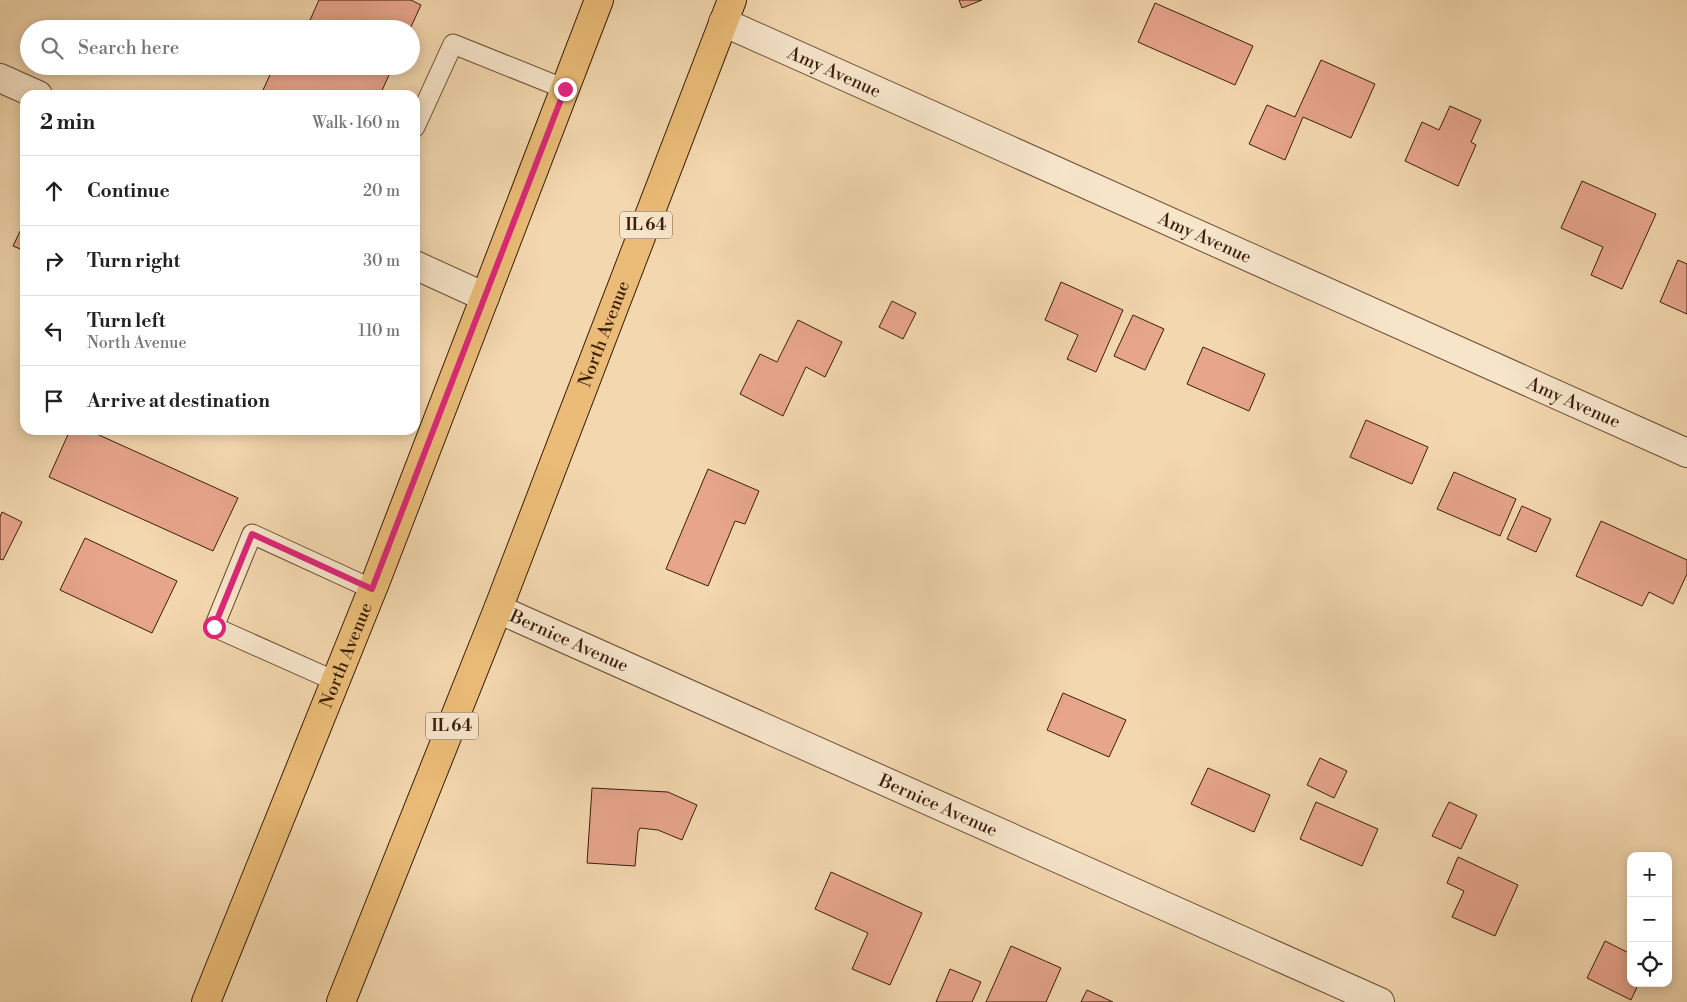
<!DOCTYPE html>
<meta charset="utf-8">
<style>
:root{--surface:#fff;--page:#f2f2f2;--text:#202124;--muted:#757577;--line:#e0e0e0}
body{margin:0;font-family:"Libre Bodoni",serif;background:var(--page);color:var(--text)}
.controls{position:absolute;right:15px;bottom:15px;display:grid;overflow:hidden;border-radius:10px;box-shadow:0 2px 12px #0003}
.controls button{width:45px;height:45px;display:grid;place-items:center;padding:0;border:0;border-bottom:1px solid var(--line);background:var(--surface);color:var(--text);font:25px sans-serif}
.stop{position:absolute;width:15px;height:15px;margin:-11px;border:4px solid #db2777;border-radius:50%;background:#fff}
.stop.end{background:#db2777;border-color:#fff;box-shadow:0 1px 5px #0008}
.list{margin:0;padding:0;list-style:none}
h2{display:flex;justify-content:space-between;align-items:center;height:65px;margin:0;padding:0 20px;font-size:21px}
h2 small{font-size:16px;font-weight:400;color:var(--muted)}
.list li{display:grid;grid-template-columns:32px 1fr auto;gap:15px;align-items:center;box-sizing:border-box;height:70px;padding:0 20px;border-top:1px solid var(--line)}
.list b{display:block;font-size:19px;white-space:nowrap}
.list p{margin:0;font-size:16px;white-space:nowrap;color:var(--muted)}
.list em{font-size:16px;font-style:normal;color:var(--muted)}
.icon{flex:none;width:28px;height:28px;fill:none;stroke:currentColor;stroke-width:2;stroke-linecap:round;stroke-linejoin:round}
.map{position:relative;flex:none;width:1687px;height:1002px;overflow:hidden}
.search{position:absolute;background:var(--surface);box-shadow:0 2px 12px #0003;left:20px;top:20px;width:400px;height:55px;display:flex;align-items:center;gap:12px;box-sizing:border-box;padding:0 18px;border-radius:28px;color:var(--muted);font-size:19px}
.panel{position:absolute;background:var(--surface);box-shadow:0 2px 12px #0003;left:20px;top:90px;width:400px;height:345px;border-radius:15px}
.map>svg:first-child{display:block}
</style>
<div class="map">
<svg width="1687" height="1002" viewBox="0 0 1687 1002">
<rect width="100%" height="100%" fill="#f3d7ae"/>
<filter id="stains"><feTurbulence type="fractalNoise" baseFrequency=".004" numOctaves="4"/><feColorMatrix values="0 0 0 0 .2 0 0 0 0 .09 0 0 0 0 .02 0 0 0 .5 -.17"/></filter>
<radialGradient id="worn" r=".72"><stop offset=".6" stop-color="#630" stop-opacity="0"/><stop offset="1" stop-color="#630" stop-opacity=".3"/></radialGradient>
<!-- building -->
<g fill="#e7a58c" stroke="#3a1e0b">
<polygon points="319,0 411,0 421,5 410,29 306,29"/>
<polygon points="959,0 982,0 962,8"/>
<polygon points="1155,3 1253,46 1235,85 1138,42"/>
<polygon points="1321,60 1375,84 1351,138 1303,117 1285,160 1249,144 1267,105 1295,117"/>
<polygon points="274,66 393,66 380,95 275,95 263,90"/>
<polygon points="1450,106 1481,120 1471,142 1476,145 1458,186 1405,161 1422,122 1439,130"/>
<polygon points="1582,181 1656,214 1622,289 1591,275 1603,247 1561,228"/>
<polygon points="25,221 25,251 13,246"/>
<polygon points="1678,260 1687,264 1687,314 1660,302"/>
<polygon points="1061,282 1123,310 1096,372 1067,359 1078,335 1045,320"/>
<polygon points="892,301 916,313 903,339 879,327"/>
<polygon points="1133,315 1164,329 1145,370 1114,356"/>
<polygon points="798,320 842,342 825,377 806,367 783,416 740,394 760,354 777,362"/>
<polygon points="1203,347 1265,374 1249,411 1187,384"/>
<polygon points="1366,420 1428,447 1412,484 1350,457"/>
<polygon points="70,430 88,430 238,498 213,551 49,477"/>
<polygon points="708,469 759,491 745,524 735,521 708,586 666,569"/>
<polygon points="1454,472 1516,499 1500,536 1437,509"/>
<polygon points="1522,506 1551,519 1536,552 1507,539"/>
<polygon points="2,512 22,522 3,560 0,559 0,517"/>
<polygon points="1601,521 1687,560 1687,574 1673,604 1649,592 1642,606 1576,576"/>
<polygon points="85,538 177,581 152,633 60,590"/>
<polygon points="1063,693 1126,720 1109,757 1047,730"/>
<polygon points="1320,758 1347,771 1334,798 1307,785"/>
<polygon points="1208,768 1270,795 1254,832 1191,804"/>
<polygon points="592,788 668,792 697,805 682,840 658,830 640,828 638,832 635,866 587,863"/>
<polygon points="1316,802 1378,829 1362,866 1300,839"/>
<polygon points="1449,802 1477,815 1461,849 1432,836"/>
<polygon points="1458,857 1518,885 1495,936 1452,917 1464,891 1447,883"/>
<polygon points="831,872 922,913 890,985 852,969 868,933 815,909"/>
<polygon points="1605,941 1631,954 1631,983 1639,983 1631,1000 1587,978"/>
<polygon points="1011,946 1061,968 1046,1002 986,1002"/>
<polygon points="950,969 981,982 972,1002 936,1002"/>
<polygon points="1087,990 1113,1002 1081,1002"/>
</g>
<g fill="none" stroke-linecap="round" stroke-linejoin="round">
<defs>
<g id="lane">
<polyline points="415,127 453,44 565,89"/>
<polyline points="335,681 214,627 252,534 372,589"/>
</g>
<g id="street">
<path id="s1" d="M723 22 1687 453"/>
<polyline points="0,78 38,95"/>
<polyline points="415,265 485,297"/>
<path id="s2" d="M498 609 1380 1002"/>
</g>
<g id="primary">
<path id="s3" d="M206 1002 377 578 599 0"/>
<path id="s4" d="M341 1002 498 609 732 0"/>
</g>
</defs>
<!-- lane casing -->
<use href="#lane" stroke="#684c34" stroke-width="21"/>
<!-- street casing -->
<use href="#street" stroke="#684c34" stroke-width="30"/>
<!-- primary casing -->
<use href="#primary" stroke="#3a1e0b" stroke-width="30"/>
<!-- lane -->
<use href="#lane" stroke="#f7e5ca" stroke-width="19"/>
<!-- street -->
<use href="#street" stroke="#f7e5ca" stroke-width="28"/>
<!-- primary -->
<use href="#primary" stroke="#eabc77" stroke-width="28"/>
</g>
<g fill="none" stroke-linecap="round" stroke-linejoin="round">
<!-- route -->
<polyline stroke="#db2777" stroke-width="6" points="214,627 252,534 372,589 565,89"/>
</g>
<g text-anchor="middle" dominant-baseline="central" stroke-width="4.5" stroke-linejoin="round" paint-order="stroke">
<!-- shield labels -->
<g fill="#f7e5ca" stroke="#735a44" stroke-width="1">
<rect x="620" y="211.5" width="52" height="27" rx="4"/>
<rect x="426" y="712.5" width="52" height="27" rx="4"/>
</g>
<g font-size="16" font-weight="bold" fill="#3a1e0b">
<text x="646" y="225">IL 64</text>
<text x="452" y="726">IL 64</text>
</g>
<!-- street labels -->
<g font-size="18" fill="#3a1e0b" stroke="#f7e5ca">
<text stroke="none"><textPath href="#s1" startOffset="122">Amy Avenue</textPath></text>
<text stroke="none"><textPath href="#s1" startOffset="528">Amy Avenue</textPath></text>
<text stroke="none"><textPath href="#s4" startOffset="718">North Avenue</textPath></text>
<text stroke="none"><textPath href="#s1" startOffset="932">Amy Avenue</textPath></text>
<text stroke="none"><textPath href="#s2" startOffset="78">Bernice Avenue</textPath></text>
<text stroke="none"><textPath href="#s3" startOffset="374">North Avenue</textPath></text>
<text stroke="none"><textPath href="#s2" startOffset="482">Bernice Avenue</textPath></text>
</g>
</g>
<rect width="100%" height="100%" filter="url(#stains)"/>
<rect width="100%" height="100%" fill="url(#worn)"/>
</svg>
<div class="controls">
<button>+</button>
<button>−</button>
<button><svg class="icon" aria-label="locate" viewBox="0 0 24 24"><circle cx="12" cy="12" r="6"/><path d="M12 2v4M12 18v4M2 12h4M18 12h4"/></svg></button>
</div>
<div class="stop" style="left:214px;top:627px"></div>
<div class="stop end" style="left:565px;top:89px"></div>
<div class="search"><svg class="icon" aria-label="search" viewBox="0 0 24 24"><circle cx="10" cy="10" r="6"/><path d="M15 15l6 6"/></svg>Search here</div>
<section class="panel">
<h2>2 min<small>Walk · 160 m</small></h2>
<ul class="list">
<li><svg class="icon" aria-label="ahead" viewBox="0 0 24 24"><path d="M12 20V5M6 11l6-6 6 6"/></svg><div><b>Continue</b></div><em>20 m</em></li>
<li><svg class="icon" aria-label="right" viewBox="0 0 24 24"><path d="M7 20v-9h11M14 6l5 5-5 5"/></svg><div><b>Turn right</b></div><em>30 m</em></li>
<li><svg class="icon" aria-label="left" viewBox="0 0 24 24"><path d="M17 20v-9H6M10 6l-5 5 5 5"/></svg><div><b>Turn left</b><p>North Avenue</p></div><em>110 m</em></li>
<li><svg class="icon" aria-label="arrive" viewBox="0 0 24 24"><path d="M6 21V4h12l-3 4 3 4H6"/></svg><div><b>Arrive at destination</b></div></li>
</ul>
</section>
</div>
